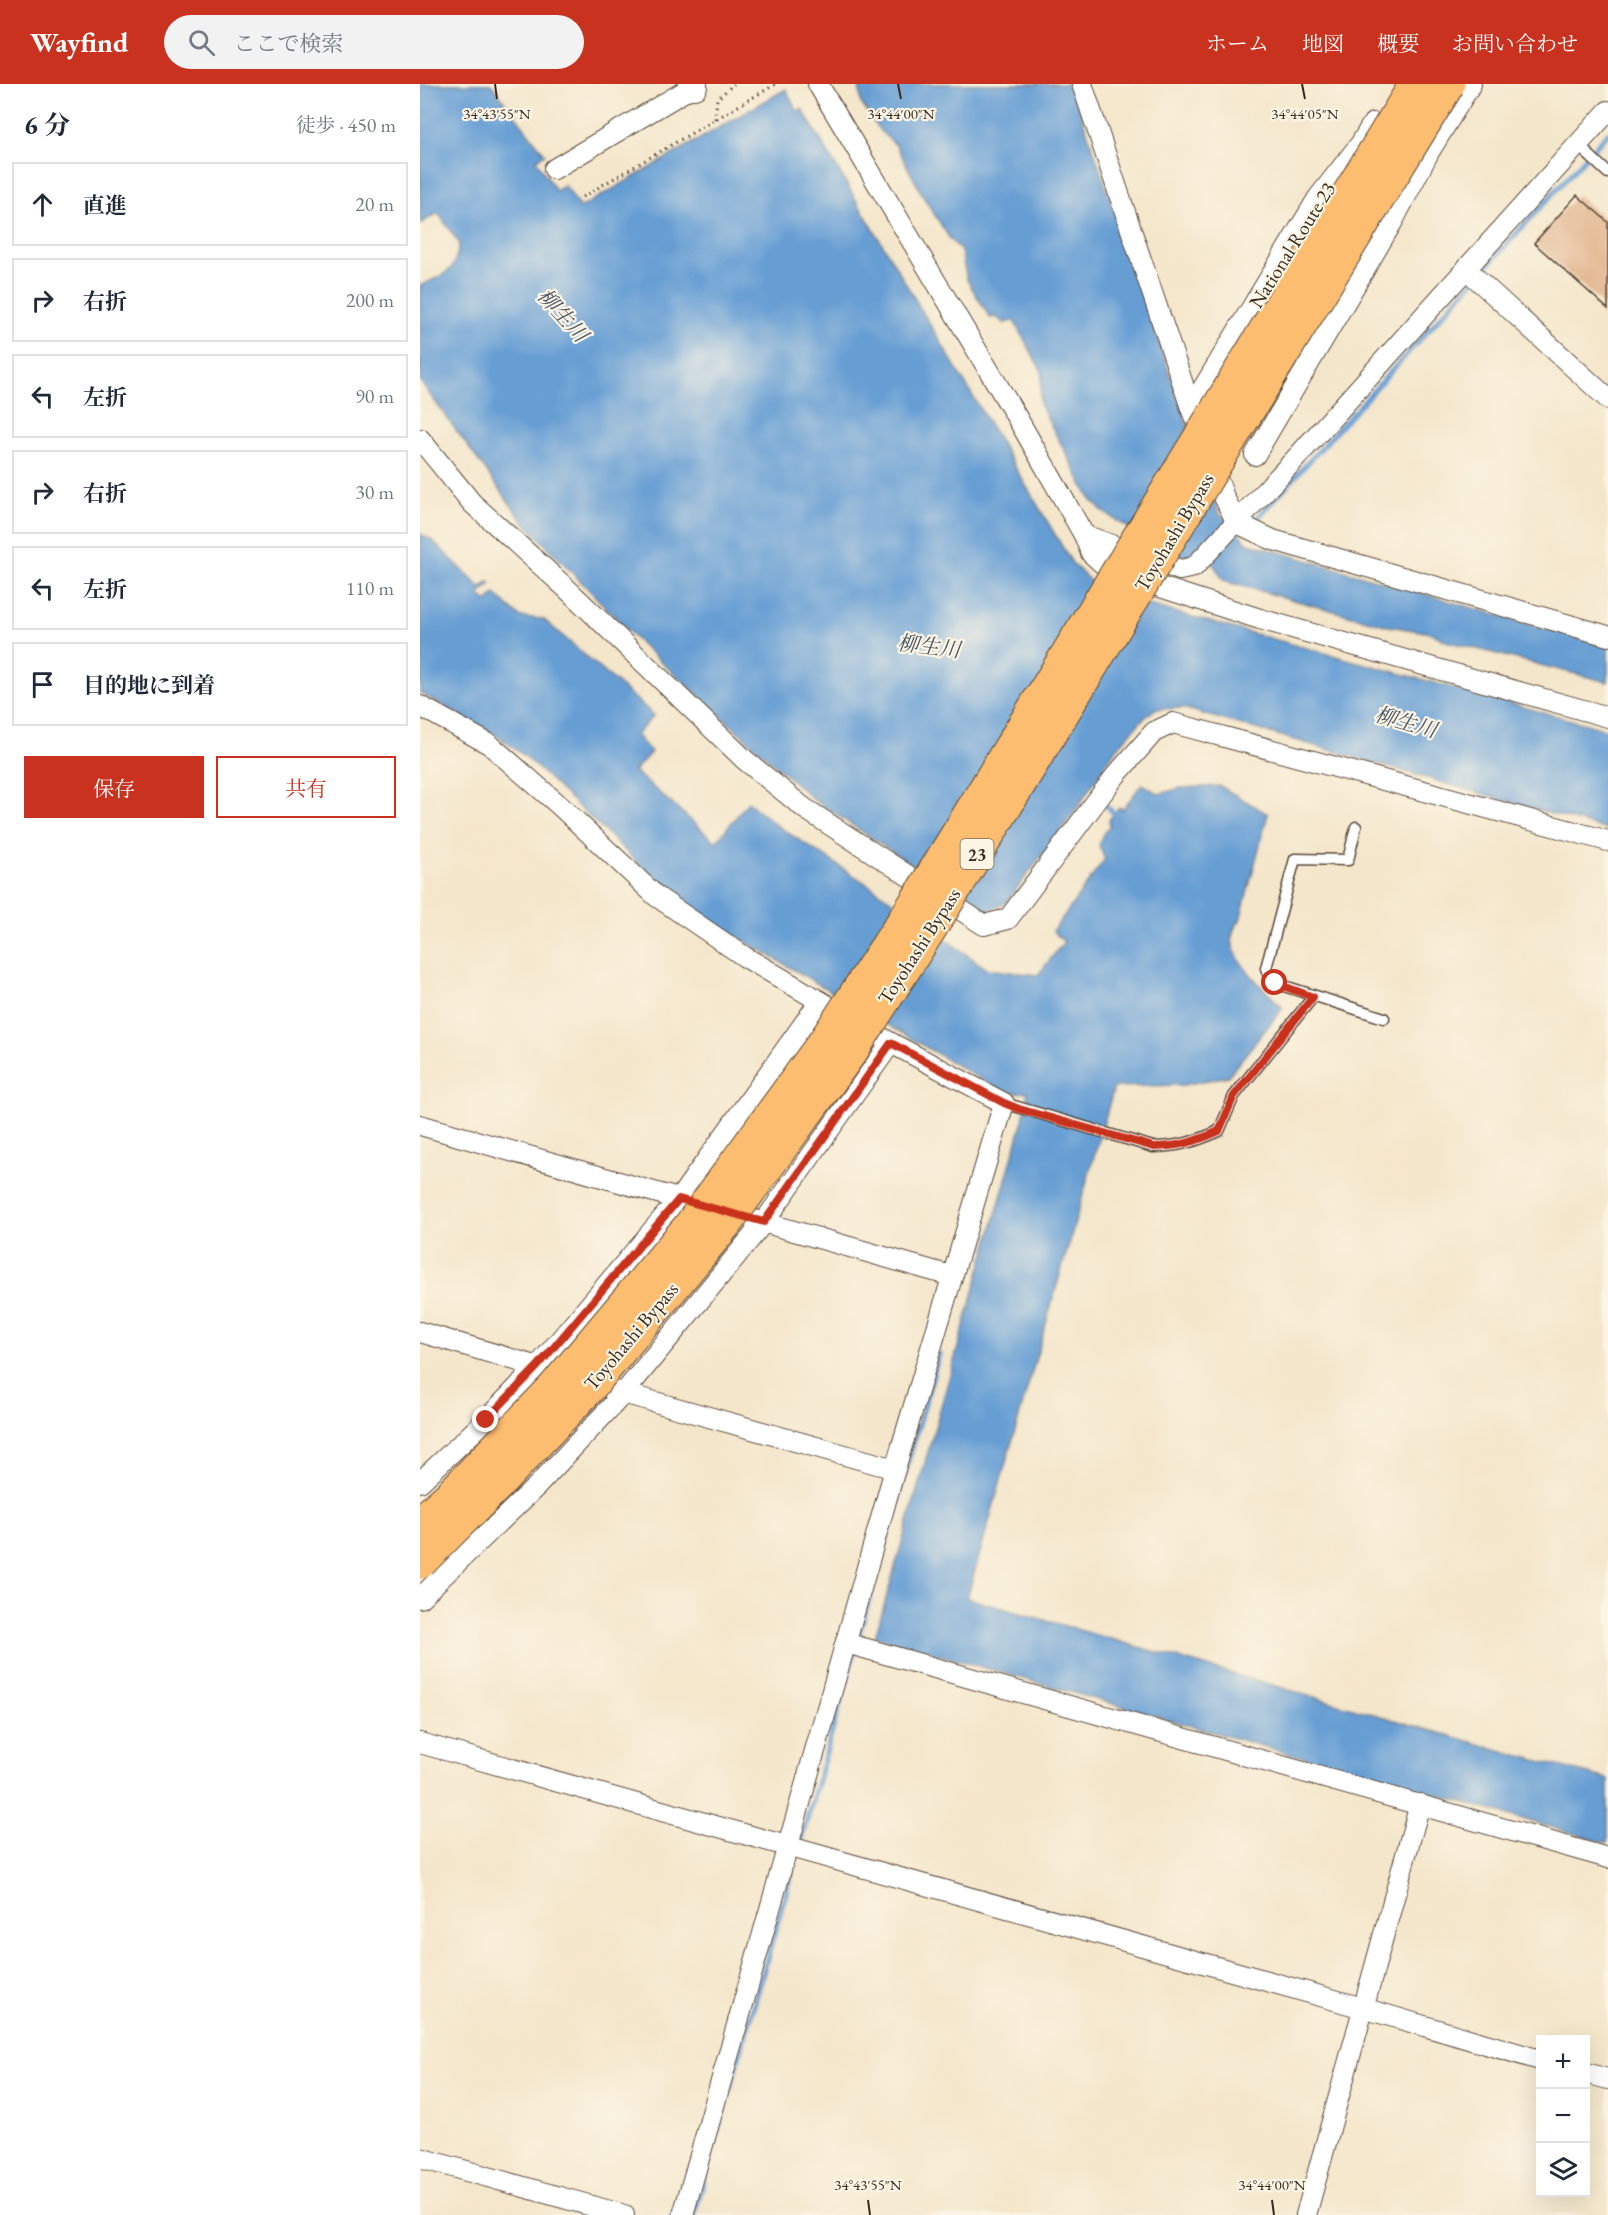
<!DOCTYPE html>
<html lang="ja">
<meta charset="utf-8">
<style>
:root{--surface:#fff;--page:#f2f2f3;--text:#1f2937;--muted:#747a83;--line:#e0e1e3;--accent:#c8321e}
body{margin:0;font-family:"EB Garamond","Noto Serif JP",serif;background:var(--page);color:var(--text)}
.controls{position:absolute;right:18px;bottom:18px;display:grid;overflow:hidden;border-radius:0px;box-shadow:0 6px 24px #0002}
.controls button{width:54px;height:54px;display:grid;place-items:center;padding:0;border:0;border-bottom:2px solid var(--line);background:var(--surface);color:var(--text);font:30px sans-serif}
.stop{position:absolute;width:18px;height:18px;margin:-14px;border:4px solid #c8321e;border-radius:50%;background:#fff}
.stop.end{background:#c8321e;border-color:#fff;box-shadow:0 2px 6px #0008}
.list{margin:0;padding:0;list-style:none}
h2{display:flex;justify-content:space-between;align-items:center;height:78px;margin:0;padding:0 24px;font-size:26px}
h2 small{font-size:20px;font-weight:400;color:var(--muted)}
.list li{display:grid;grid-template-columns:39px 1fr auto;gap:18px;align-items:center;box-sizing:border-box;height:84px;margin:0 12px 12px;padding:0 12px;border:2px solid var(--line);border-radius:0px}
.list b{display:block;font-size:22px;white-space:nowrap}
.list em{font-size:20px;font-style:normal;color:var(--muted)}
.actions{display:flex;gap:12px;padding:18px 24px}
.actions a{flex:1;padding:14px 0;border:2px solid var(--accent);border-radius:0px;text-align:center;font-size:21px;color:var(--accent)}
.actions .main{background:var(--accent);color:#fff}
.icon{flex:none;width:33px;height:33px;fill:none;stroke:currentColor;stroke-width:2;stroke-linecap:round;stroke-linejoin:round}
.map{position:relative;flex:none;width:1188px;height:2131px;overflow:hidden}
header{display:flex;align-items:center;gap:36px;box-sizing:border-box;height:84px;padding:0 30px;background:var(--accent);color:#fff}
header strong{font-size:28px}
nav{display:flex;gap:33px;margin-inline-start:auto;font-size:21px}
.search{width:420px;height:54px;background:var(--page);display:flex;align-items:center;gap:15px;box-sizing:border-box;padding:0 21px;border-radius:33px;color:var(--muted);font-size:22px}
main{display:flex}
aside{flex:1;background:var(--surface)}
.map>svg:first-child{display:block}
</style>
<header>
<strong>Wayfind</strong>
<div class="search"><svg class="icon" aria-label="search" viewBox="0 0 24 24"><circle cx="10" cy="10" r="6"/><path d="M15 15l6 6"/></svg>ここで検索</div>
<nav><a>ホーム</a><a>地図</a><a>概要</a><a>お問い合わせ</a></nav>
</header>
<main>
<aside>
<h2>6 分<small>徒歩 · 450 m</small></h2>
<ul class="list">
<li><svg class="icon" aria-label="ahead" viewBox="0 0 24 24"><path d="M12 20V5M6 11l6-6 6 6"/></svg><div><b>直進</b></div><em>20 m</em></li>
<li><svg class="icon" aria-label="right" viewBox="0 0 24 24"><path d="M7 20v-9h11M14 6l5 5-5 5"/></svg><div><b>右折</b></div><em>200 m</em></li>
<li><svg class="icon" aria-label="left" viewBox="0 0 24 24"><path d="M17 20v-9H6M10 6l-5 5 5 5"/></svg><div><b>左折</b></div><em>90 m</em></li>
<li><svg class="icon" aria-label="right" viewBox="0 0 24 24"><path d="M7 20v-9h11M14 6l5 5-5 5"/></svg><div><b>右折</b></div><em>30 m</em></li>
<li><svg class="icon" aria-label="left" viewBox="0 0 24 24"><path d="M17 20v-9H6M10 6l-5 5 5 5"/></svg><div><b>左折</b></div><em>110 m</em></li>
<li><svg class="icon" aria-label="arrive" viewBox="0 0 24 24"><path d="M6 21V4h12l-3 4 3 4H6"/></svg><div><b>目的地に到着</b></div></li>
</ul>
<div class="actions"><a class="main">保存</a><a>共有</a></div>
</aside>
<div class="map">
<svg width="1188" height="2131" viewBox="0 0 1188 2131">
<rect width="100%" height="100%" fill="#fcf5e5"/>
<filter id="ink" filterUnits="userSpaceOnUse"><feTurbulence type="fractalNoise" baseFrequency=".0167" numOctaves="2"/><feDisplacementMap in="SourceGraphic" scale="12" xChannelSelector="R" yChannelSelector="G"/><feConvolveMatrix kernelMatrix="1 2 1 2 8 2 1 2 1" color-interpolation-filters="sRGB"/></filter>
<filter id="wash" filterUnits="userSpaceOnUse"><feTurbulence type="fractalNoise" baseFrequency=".008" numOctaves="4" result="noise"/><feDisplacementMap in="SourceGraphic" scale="24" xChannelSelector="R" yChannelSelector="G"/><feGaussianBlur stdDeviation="1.35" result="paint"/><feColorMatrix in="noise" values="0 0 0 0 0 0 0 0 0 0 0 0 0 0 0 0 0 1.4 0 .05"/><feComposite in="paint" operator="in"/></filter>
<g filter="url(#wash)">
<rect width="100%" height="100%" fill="#f4e6cb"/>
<!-- water -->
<g fill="#669ed4" stroke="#506479" stroke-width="1.5">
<path d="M0 0H71L125 70 116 76 136 107 145 101 160 124 366 5 377 27 382 25 652 479 669 496 695 512 1188 646V746L763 624 735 625 722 636 693 669 653 730 586 819 565 828 552 820 394 716 219 558 102 436 0 297V202C27 188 35 191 39 159L18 129 0 140Z"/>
<polygon points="439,0 651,0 778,372 799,429 828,459 1188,563 1188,598 1026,557 1012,549 969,542 804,497 792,478 768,475 730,457 683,428 669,413 620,320 622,288 594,237 584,239 576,233 570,234 547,196 541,167 530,155 503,112 476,61 460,47 441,19"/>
<path d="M0 450 12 456 61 504 68 498 71 499 59 511 67 518 75 510 100 533 123 535 234 631 216 651 231 668 214 687 296 758 328 718 356 741 464 811 567 885 618 891 644 858 633 847 685 775 679 762 683 750 690 741 689 736 699 723 703 725 722 700 739 710 761 704 800 702 848 730 820 836C818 839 814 844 813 848 805 873 847 907 863 924L808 992 763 1001 694 1003 547 1514 1097 1671 1188 1695V1759L455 1553 603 1036 608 1008 584 1009 294 839 233 793 107 674 79 653 0 609Z"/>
</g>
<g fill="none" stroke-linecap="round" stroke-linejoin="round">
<!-- stream -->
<g stroke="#669ed4" stroke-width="5">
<polyline points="832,440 1188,49"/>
<polyline points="682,718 699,734"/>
<polyline points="437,1558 519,1270"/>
<polyline points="274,2131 435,1567"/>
</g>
</g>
<g id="blocks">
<!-- building -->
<polygon fill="#e1b38c" points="1157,111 1188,138 1188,225 1114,159"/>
</g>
</g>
<g filter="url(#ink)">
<use href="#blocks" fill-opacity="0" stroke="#574638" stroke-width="1.5"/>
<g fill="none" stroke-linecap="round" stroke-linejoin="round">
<defs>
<g id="service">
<polyline points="1158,61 1188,89"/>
<polyline points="936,743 928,776 875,775 846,884 850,896 855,899 964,934"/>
<path d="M584 1019 733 1063C758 1063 777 1057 799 1047L814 1012 893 913"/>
</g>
<g id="minor">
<polyline points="398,0 599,337 664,451 671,469 682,479 704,491 734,501 840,535 1188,633"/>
<polyline points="662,0 771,324 804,413 817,439 853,456 1188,552"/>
<polyline points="134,85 277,0"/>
<polyline points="1046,185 1188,315"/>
<polyline points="771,324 898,114 941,59 953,39"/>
<polyline points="0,355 52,419 145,503 325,676 384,724 564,841 588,835 696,691 734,648 753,639 1188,757"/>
<polyline points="835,371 973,137 1009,68 1051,0"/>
<polyline points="664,451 760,486 774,483 877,373 1188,27"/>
<polyline points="0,622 69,660 139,721 236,812 325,873 471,959 584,1019 475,1385 263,2131"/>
<polyline points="0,1041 269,1118"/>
<polyline points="332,1135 531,1192"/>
<polyline points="0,1248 129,1286"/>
<polyline points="192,1306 475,1385"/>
<polyline points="0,1398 66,1336 118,1282 259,1115 400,917"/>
<polyline points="0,1514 118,1401 203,1310 344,1138 471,959"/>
<polyline points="426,1559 1188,1774"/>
<polyline points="0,1659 943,1924 1120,1976"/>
<polyline points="1166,1989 1188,1995"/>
<polyline points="0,2074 204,2131"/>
<polyline points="886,2131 1000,1720"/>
</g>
<polyline id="tertiary" points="272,0 274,2"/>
</defs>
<!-- service casing -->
<use href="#service" stroke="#574638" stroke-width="13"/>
<!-- minor casing -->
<use href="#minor" stroke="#574638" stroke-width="22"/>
<!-- tertiary casing -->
<use href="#tertiary" stroke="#574638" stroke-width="28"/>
<!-- path -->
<g stroke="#574638" stroke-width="3" stroke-dasharray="1.5 4.5" stroke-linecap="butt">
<polyline points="295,35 297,15 314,0"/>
<polyline points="162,113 356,0"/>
</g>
<!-- service -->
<use href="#service" stroke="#fff" stroke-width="10"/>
<!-- minor -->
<use href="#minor" stroke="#fff" stroke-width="20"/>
<!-- tertiary -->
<use href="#tertiary" stroke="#fff" stroke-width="26"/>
<defs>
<g id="trunk-bridge">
<polyline points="0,1439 30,1412 133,1305 270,1142 405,957 496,818 996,0"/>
<polyline points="0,1478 80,1398 168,1305 305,1140 432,966 520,829 1028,0"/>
</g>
</defs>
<!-- trunk-bridge casing -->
<use href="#trunk-bridge" stroke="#574638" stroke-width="35" stroke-linecap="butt"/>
<!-- trunk-bridge -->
<use href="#trunk-bridge" stroke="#fcbd6f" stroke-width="33"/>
</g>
</g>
<g fill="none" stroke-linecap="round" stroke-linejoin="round" filter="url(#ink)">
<!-- route -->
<path stroke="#c8321e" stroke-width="8" d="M66 1336 118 1282 259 1115 344 1138 471 959 584 1019 599 1025 734 1063C758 1063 777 1057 799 1047L814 1012 893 913 855 899"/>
</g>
<!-- ticks -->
<path fill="none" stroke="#3b2a1e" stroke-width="2" d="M75 0 77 15M478 0 481 15M882 0 885 15M448 2116 450 2131M852 2116 854 2131"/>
<g text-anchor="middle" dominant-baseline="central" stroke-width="4.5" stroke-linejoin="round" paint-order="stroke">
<!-- shield labels -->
<rect fill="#fcf5e5" stroke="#75675a" stroke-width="1.5" x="540.5" y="755" width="33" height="30" rx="4.5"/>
<g font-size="18" font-weight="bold" fill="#3b2a1e">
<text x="557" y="770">23</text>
</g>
<!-- street labels -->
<g font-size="20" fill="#3b2a1e" stroke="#fcf5e5">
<text transform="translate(872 161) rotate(-58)">National Route 23</text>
<text transform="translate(754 448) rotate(-59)">Toyohashi Bypass</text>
<text transform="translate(499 862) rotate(-57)">Toyohashi Bypass</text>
<text transform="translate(211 1252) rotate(-50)">Toyohashi Bypass</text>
</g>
<!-- water labels -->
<g font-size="21" font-style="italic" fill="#4c5867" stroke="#fcf5e5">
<text transform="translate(143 231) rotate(48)">柳生川</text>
<text transform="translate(509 562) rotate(7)">柳生川</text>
<text transform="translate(986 638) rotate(16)">柳生川</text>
</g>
</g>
<g font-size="15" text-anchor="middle" fill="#3b2a1e" stroke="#fcf5e5" stroke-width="4.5" stroke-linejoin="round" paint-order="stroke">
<text x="77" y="35">34°43'55"N</text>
<text x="481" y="35">34°44'00"N</text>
<text x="885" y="35">34°44'05"N</text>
<text x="448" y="2106">34°43'55"N</text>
<text x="852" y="2106">34°44'00"N</text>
</g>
</svg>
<div class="controls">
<button>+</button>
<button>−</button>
<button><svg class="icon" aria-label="layers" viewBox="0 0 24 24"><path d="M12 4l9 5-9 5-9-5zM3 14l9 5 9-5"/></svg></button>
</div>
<div class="stop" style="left:855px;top:899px"></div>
<div class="stop end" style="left:66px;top:1336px"></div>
</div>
</main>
